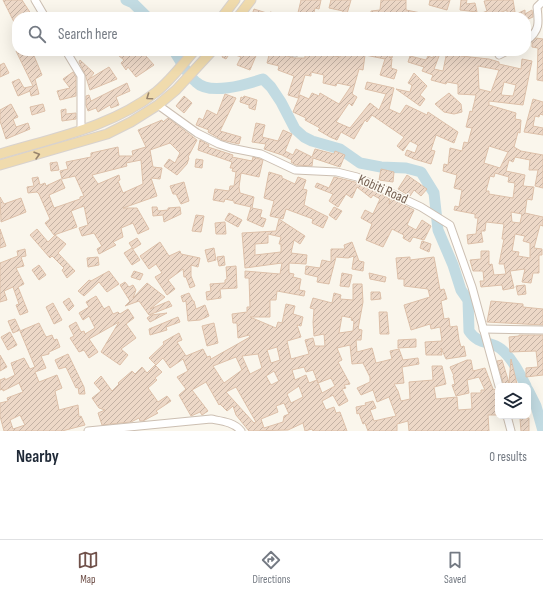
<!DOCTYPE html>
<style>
:root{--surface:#fff;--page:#f6f6f7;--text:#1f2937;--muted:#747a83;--line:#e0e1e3;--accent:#70514a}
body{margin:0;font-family:"Sofia Sans Condensed",sans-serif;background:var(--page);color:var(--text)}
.controls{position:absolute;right:12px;bottom:12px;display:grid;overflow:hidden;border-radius:8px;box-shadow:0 4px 16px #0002}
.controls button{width:36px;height:36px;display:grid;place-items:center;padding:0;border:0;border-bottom:1px solid var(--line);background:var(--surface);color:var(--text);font:20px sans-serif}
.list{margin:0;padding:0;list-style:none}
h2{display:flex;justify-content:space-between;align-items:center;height:52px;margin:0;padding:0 16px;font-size:17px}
h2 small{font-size:13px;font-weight:400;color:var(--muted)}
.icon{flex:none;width:22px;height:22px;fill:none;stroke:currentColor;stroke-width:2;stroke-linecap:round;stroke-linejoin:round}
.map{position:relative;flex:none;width:543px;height:431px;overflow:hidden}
.search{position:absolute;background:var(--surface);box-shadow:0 4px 16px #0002;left:12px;right:12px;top:12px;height:44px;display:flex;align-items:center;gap:10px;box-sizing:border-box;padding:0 14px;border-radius:16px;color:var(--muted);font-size:15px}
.sheet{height:108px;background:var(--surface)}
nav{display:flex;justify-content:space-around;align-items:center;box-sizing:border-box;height:56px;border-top:1px solid var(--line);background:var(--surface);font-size:11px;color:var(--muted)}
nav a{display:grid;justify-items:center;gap:2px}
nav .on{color:var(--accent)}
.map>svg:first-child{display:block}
</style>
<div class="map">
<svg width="543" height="431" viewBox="0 0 543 431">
<defs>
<pattern id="building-hatch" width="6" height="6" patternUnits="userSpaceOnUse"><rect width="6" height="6" fill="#edd8c7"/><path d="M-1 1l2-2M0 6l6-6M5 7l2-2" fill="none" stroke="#c4b2a4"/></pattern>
</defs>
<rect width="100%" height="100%" fill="#faf6ec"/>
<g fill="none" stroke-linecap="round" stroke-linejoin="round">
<!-- river -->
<g stroke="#c2dbe2" stroke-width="11">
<polyline points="126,0 133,3 147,17"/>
<path d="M174 51C181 61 187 75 196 82 210 96 247 84 263 79L271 87 281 102 295 129 304 137 312 141 340 149 360 163 381 167 406 168 421 172 434 193 438 230 453 265 461 290 468 300 469 331C479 346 490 340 501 349 512 358 520 374 526 386"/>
<polyline points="528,390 536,406 543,431"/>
</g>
</g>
<!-- building -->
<g fill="url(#building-hatch)" stroke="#ddc0a9" fill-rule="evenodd">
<polygon points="3,0 22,0 33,17 17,17 17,28"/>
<polygon points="301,0 321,0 319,9 315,8 313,17 297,17"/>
<polygon points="331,0 351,0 346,17 341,17 343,11 329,8"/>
<polygon points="381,0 406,0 406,10 431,15 430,17 371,17 371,11 380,10"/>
<polygon points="430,0 450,0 447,10 429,5"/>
<polygon points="461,0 467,0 466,4 475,3 477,12 460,10"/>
<polygon points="491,0 513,0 515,12 507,13 507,10 489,17 472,17 487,11 484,1"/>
<polygon points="254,9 270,14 270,12 283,15 283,17 251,17"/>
<polygon points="525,10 525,14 532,10 533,17 526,20 526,17 510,17"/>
<polygon points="536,38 543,39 543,81 537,80 538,48 532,47 532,42"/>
<polygon points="16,51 32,51 42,75 35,79 39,94 31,96 30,91 18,96 12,82 19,79 24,88 33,86"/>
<polygon points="113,51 126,51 131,56 136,51 143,56 145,55 154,65 136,77 128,67 126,70 121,63 124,60"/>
<polygon points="225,51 258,51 250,70 237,65 241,57 230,53 226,59 222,57"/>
<polygon points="270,51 294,58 305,58 305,51 321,51 321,53 340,57 342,51 355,53 355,51 393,51 392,58 389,57 392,59 391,68 397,70 394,79 380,75 385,59 365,55 363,70 359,69 352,94 357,97 352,106 349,103 336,122 350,128 370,103 379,110 386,94 365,89 367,82 394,88 389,109 400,114 406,105 427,115 428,112 458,132 454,143 436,135 431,150 435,151 431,164 414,159 405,155 407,150 415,153 418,145 410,141 403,151 397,146 404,137 372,115 367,122 365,120 354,139 341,132 337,140 330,137 318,130 320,128 305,120 306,118 293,112 300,95 309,99 312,93 319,96 320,93 339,104 351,86 337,83 336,86 323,83 324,75 311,72 311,76 305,75 298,98 288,95 294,76 278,70 279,66 267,63"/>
<path d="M434 51H441L434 69 443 71 447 51H462L461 56 489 59 499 62V64L521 69 522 59 532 61 523 105 489 101V105L516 113 515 119 521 120 520 133 518 132 514 147 521 151 543 155V188L535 186 538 170H529L530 160 515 157 513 162 509 160 506 171 525 175 523 186 534 187 532 200 527 199 525 213 543 217V226L540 225 534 248 542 249V255H539V273H533L531 283 522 282 525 269 510 271 514 288 503 290 502 285 481 287 480 281H484L483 271H473L470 260 481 259V251H489V265L492 264 494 275 506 274 504 264H499L504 239H502L504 224 486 222 485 231H481L483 242 468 244 467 235 476 234 478 218H475V214L454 210 455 206 459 207 462 190 454 188 457 175 443 171 444 164 448 165 450 148 462 151 464 142 468 143 472 128 466 127 470 111 472 112 476 95 458 94V84L447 82 446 84 431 80 433 75 422 71 424 67 408 62 410 56 426 60 428 56 433 58ZM478 66 499 70 491 92 479 89ZM504 82 516 85 513 96 501 95ZM489 146 508 152 500 168 484 163ZM495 173 509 177 508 182 515 183 513 198 489 194V191H486L490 176 494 177ZM511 212 522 214 520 223 512 222ZM515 234 525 236 523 241 530 243V258L518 256 519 252 512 251Z"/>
<polygon points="80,60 94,73 89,79 109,67 117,79 90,90 85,74 79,62"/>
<polygon points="4,63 9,73 0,77 0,65"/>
<polygon points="73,72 76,77 76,96 60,100 57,91 70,88 63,79"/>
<polygon points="414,73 427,86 420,95 425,99 420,106 396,89 410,92 412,85 408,83"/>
<polygon points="127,83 130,91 116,97 119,105 111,108 110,105 98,112 96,108 88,111 86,105 86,96 89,95 91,101"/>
<polygon points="449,93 461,104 462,112 454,114 444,112 435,104"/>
<polygon points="225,94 236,98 220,131 241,137 239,144 222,140 208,132 209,130 196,125 199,118 203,120 207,110 217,115"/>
<polygon points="184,96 192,103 184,113 176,106"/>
<polygon points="244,96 257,100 255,110 249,108 249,105 240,102 241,97 243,98"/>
<polygon points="533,99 543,102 543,115 540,114 539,117 535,116 533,126 543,128 543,135 524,132"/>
<polygon points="11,104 18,117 13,119 16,127 28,123 30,129 6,139 0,121 0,110"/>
<polygon points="43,104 45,111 32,115 30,107"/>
<polygon points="66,109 66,114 76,113 76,119 62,121 61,110"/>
<path d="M168 118 197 140 188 157 189 158 187 164 177 175 164 166 169 159 175 163 180 153 170 143 150 150 153 167 162 168 160 179 151 178 157 196 123 208H137L149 229 138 234 133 223 121 228 123 237 113 242 116 245 99 254 97 249 102 246 94 233 82 236 79 228 88 225 84 206 71 211 77 227 54 235 45 223 50 219 39 194 37 192 28 193 27 187 34 186 32 178 38 177 40 185 45 183 46 186 61 179 65 188 49 195 54 208 80 199V197L84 196 75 176 62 179 60 171 68 169 66 162 91 157V153L118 147 119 156H133L132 151 146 147 138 130 162 120 163 122ZM141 160 143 184 123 193 118 181 120 180 119 175 98 184 92 175 127 166 126 163Z"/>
<polygon points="256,123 265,125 262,137 278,141 283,130 292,134 285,151 293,155 296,149 312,157 315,149 334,154 335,151 345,155 340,167 313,158 312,166 296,165 291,162 292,160 282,155 264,149 266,144 252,142"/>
<polygon points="200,140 209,145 208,147 233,155 232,157 252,161 253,157 263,160 259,177 241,173 239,187 240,193 254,197 252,208 262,210 260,217 266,219 263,227 247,220 251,207 234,203 234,201 225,199 224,202 213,200 215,189 229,191 230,186 234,186 236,172 232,171 233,168 230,168 232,162 198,150"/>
<polygon points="196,159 203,160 202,168 195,167"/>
<polygon points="57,162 59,170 51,171 50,163"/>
<polygon points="381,169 394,172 393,182 379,180"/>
<polygon points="269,172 282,176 282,178 295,184 298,177 306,180 303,189 307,190 304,205 328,217 323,228 312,223 313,219 286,209 283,219 270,216 274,201 264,198"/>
<polygon points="407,175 427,189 421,196 414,190 410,196 398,189"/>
<polygon points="334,177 355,182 381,194 390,199 389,204 392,199 414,210 407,225 416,230 422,220 431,226 424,240 413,237 410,242 403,238 404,235 392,229 383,247 366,240 372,224 361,218 365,210 373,214 380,199 373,195 371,198 357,187 352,198 346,194 338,207 329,201 333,194 315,187 317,183 329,188"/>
<polygon points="184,182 189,201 181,204 176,194 173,194 170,186"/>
<polygon points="0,197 4,204 21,198 26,212 1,222"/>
<polygon points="152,207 157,207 158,211 168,210 168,208 180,207 181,214 164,222 163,215 153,216"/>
<polygon points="334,207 342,211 336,220 329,215"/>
<polygon points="229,213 242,220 238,227 225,220"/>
<polygon points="196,215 204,216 201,232 192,231"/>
<path d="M279 219 305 236 300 244 294 240 291 253 307 255 306 264 289 263V273L294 274 293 277 301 279 299 290 305 291 304 296 277 291 276 300H270V317H250L276 328 278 322 282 323 286 304 295 306 293 314 303 317 301 326 297 325 301 337 287 341 291 359 309 354 305 340 313 338 315 346H325L324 334 314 336 313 322 314 309 310 308 313 298 332 303 334 293 341 295 340 299 353 300V284H362L363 302 358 329 362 330 361 340H356L357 352 372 348 376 363 392 359 390 351 399 349 403 360 418 358 419 364 402 367 404 383 394 384 398 391 401 401 410 399 409 382 433 380 432 366H442L446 384 434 387 436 399 457 397 458 410 472 409 471 393H481V390H485L479 377 467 380 469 393 456 396 452 385 455 384 453 376H454L450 367 467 360H471L473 371 485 368 493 389 496 390 497 397V415H488L489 431H409L408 421 397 424V431H368L365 423 363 424 359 413 357 414 356 407 366 405 365 403 373 401 376 408 370 410 374 421 396 416 389 397 377 402 373 390 361 395 357 388 370 382V377L363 363 352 364 350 345 337 348 342 360 338 362 350 384 344 385 346 388 342 389 348 401 339 406 333 395 322 401 326 410 334 407 336 413 340 412 347 431H313L312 429 305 431 303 423 288 430 249 431 236 415 233 406 227 411 220 404 219 405 206 382 192 390 208 411 202 415 200 412 191 416 179 395 186 389 177 377 188 371 183 359 170 368 163 358 156 365 149 358 164 344 163 342 179 333 182 340 177 342 186 356 203 349 207 357 210 356 211 359 250 337 249 335 238 338 237 323H233L232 314 247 312V307H250L249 278H245V271L280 274 282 263 245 268 242 233 276 231ZM268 234 281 237 279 244H281V252L255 255V244L268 243ZM342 316 352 318 351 320 354 321 353 331 339 333ZM277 347 280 360 271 363 267 350ZM258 354 262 368 250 374 242 356ZM236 357 242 370 224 383 213 366ZM304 367 306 372 313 370 318 383 331 378 335 386 322 393 317 380 309 383 306 375 295 380 292 370ZM274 371 279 381 271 385 266 376ZM299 386 303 397 291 403 287 394ZM236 387 256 422 254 423 226 392ZM284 403 289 414 284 416 283 422 264 428 261 419 278 412 276 406Z"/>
<polygon points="225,222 226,234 216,234 215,223"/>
<polygon points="0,229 6,246 0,248"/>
<polygon points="37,229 48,242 55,235 66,244 58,253 75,271 67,278 62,270 64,268 52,256 50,258 30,235"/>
<polygon points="137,238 141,244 133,249 129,243"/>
<polygon points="422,241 431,244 429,252 420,248"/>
<polygon points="160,242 169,256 180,251 181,254 200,258 198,267 191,265 191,276 195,286 190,288 186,277 184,277 183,269 168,280 175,289 167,295 155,277 162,273 156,264 149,269 140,256"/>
<polygon points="352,242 359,261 364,262 363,271 352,269 354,256 348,258 336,257 329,284 317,282 318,277 305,274 306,266 320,268 322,260 331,262 331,249 345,249 344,245"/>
<polygon points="132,248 140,260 132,265 124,253"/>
<polygon points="214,248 216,260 208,262 205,250"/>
<polygon points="25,249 26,256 21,257 24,266 16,268 24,284 18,287 28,312 20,315 16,305 19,304 13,287 4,291 7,300 0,302 0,263 18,256 17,251"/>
<polygon points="224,256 225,265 219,266 217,257"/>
<polygon points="98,257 99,265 88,267 87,258"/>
<polygon points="410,257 410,260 434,257 440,290 444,289 447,299 441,301 444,319 449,318 450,327 457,326 459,340 461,347 464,346 466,356 446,359 441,348 442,355 426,355 425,342 442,341 440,327 431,329 430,324 411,330 404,305 430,297 428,289 404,286 404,279 398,279 396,258"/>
<polygon points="39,265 46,275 39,280 32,270"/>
<polygon points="236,266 237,288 220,289 221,298 207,300 206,292 211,291 210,284 225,283 225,280 227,279 226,267"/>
<polygon points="109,271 119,284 107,292 99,282 84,296 78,291 89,280 91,281"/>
<polygon points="134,271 143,274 140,280 131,277"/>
<polygon points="342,273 352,275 349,287 340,286"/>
<polygon points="369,273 386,277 385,282 370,279"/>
<polygon points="125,282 129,287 133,285 136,290 133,298 147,283 165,297 150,309 169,301 172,306 149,315 139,301 125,306 130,301 120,285"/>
<polygon points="525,285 526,294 518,295 516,286"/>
<polygon points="371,292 380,292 381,299 371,300"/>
<polygon points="189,293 193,301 194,301 196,309 205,305 209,316 200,320 188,321 186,301 183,302 181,296"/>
<polygon points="96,296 104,309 109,306 113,314 118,312 120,314 128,309 134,318 126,324 136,338 121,349 128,355 120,365 101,352 119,322 89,339 98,352 89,358 84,350 79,352 70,338 74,336 69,326 76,322 81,332 84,331 85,334 95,328 89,316 83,320 79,313 89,307 86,302"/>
<polygon points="69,298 74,306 69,311 63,302"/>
<polygon points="491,301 523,304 523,307 543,309 543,325 487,322"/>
<polygon points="53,303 62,320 54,324 46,307"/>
<polygon points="379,312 387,312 389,334 380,334"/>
<polygon points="167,313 150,322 147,318 151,315"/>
<polygon points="178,317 180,322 166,327 167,330 150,335 149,329"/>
<polygon points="15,319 20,330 13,333 8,321"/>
<path d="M39 323 46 337 52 335 54 340 57 339 60 347 49 352V354L41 356 46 368 35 372 39 382 57 375 62 388 55 391 59 410 78 405 79 417 81 416 85 425 62 431H4L0 416V403L8 401 7 398 23 392 19 383 3 391V389L0 390V380L5 378V380L15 375 11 363 24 358 30 369 35 367 20 331ZM20 415 25 425 13 429 10 420Z"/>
<polygon points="214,323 218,343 207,346 202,326"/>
<polygon points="10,332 17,345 8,350 1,337"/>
<polygon points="519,335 543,335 543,375 526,377 526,368 538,367 536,351 510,352 509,337 519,336"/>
<polygon points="416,339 416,347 398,348 398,340"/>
<polygon points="68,354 84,387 85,394 79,394 78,387 76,388 66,367 59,369 55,360"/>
<polygon points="0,355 7,367 0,371"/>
<polygon points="511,359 517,384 504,386 497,361 502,360 509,383"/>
<polygon points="155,365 162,372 155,378 157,380 148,388 158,402 167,396 171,401 156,411 158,413 143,421 140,421 139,418 131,422 102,425 98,413 105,410 99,408 92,398 101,391 94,383 101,376 112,391 119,384 118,383 132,371 135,374 142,367 147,373"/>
<polygon points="529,418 529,431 521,431 520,419"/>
</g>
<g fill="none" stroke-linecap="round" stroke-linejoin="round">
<defs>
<g id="minor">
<polyline points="35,0 45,17"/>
<path d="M526 41C540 31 539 23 537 7L543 1"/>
<polyline points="66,51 81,76 81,130"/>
<polyline points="287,51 295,53"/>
<polyline points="499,55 507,51"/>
<polyline points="158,105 197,133 219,144 231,148 261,154 295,170 337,172 357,177 421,207 450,225 472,287 499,386"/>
<polyline points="483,329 543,330"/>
<polyline points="507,416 511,431"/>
<path d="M88 431 211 419C221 421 234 422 241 431"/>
</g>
<g id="major">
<polyline points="222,17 235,0"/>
<polyline points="238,17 251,0"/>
<path d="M0 154C53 138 112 127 156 92 170 81 182 65 194 51"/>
<polyline points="0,165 107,134 131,122 158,105 176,90 212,51"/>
</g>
</defs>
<!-- minor casing -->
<use href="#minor" stroke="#ccbfb2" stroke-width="9"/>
<!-- major casing -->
<use href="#major" stroke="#d8d2ce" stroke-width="11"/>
<!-- minor -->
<use href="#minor" stroke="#fff" stroke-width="7"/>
<!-- major -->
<use href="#major" stroke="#f0dbad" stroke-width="9"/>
</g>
<!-- one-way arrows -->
<defs><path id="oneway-chevron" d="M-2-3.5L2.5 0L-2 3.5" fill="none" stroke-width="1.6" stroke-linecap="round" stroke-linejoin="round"/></defs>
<g stroke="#98846d">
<use href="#oneway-chevron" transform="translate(149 97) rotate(145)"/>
<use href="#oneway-chevron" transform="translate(37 155) rotate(-16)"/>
</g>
<g text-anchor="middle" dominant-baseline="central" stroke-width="3" stroke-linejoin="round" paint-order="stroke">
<!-- street labels -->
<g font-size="14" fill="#735f51" stroke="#fdfaf2">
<text transform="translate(383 189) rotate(24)">Kobiti Road</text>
</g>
</g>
</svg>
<div class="controls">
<button><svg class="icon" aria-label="layers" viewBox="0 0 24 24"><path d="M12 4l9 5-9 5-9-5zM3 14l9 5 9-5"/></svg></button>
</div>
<div class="search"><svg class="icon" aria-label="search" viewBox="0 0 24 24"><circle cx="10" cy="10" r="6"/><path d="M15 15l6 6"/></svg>Search here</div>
</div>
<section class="sheet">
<h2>Nearby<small>0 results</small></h2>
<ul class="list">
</ul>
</section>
<nav>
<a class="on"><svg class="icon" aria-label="map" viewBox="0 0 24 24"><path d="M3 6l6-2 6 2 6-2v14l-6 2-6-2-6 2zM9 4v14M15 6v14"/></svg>Map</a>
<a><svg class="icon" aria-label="directions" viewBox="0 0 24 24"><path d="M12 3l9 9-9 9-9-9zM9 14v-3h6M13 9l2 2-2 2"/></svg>Directions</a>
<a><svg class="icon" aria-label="saved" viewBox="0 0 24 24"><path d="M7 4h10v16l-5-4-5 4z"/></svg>Saved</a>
</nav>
